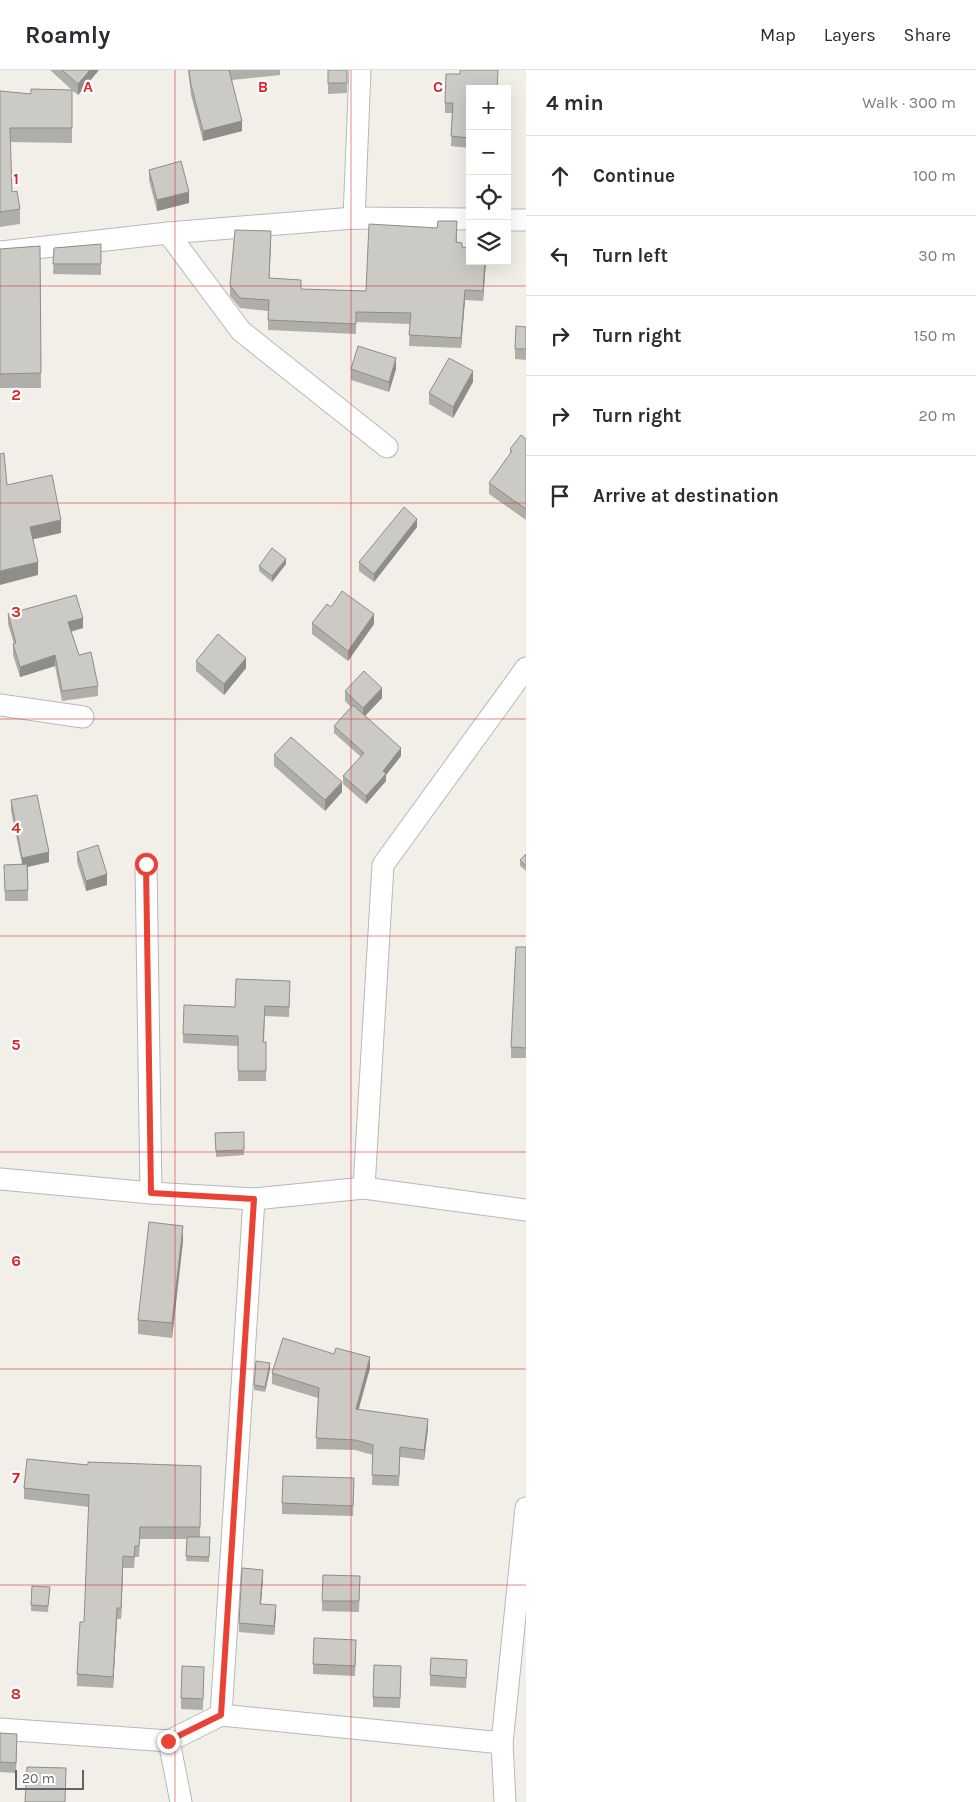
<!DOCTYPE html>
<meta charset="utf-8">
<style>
:root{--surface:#fff;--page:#f7f7f7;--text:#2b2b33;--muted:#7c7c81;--line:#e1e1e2}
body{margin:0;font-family:Karla,sans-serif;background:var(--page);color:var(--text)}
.controls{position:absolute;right:15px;top:15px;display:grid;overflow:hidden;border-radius:0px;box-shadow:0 5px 20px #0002}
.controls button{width:45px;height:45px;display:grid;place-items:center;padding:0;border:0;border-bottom:1px solid var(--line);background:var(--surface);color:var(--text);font:25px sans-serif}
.scale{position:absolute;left:15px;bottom:12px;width:69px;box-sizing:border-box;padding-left:5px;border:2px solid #5f6368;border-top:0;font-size:14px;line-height:18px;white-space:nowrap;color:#5f6368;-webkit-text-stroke:4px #fff;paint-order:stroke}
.stop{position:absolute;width:15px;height:15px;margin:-11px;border:4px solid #ea4335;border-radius:50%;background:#fff}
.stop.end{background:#ea4335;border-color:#fff;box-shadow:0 1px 5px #0008}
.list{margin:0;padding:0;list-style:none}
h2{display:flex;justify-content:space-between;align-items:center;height:65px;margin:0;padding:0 20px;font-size:21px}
h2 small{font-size:16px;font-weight:400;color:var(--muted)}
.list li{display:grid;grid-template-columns:32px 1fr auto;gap:15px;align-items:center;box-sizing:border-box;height:80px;padding:0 20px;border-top:1px solid var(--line)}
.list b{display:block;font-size:19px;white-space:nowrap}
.list em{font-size:16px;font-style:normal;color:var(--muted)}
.icon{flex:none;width:28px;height:28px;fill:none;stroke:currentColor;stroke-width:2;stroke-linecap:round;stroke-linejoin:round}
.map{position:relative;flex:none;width:526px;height:1732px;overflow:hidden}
header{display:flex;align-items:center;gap:30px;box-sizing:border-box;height:70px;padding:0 25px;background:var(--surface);border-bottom:1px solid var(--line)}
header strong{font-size:24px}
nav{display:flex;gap:28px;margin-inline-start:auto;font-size:18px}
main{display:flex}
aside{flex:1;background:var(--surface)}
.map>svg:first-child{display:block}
</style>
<header>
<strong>Roamly</strong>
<nav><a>Map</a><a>Layers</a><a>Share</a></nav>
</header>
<main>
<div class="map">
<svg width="526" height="1732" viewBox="0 0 526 1732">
<rect width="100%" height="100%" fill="#f1efe8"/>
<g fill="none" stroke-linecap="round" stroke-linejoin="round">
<defs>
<g id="street">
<polyline points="354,148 360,0"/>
<polyline points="507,150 526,150"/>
<polyline points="168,163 241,261 387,377"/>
<polyline points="0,182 168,163 354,148 470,149"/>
<polyline points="0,635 83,647"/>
<polyline points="146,794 151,1123"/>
<polyline points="0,1109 151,1123 254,1129 364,1118 526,1140"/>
<polyline points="364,1118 383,795 526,598"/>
<polyline points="221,1645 254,1129"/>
<polyline points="0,1659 169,1671"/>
<polyline points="181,1732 169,1671 221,1645 502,1673"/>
<polyline points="505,1732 502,1673 526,1438"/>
</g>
</defs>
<!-- street casing -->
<use href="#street" stroke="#b5b8bc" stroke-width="23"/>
<!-- street -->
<use href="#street" stroke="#fff" stroke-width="21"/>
</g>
<!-- wall -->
<g fill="#afaea9">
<polygon points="50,0 99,0 78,25 72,20 72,73 10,72 12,122 20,139 20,154 0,157 0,21 31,24 72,20"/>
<polygon points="188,0 280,0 280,5 232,10 242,61 203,71 191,25"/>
<polygon points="328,0 347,0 347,23 328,24"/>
<polygon points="460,4 470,19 470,74 469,78 451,76 452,43 445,43 445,33"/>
<polygon points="149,100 189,133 157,141 149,110"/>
<polygon points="457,161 457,173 462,177 486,191 483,231 465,230 461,278 409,276 410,254 356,252 356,264 268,260 268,241 240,238 230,226 230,215 271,172 269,208 301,219 366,221"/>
<polygon points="101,174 101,205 53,204 54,178"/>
<polygon points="40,176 41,318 0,318 0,179"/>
<polygon points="526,257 526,290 515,289 515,279"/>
<polygon points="351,299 396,299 389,322 351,310"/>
<polygon points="473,312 453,348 429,334 429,323"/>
<polygon points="526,369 526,450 489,424 489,413 510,385 510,379"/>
<polygon points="417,457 374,512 359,501 359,492"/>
<polygon points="286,494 272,512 259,501 259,496"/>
<polygon points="331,537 374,554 348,591 312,564 312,553"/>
<polygon points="8,544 83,558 71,562 79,585 98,616 98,626 62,631 55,596 20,607 13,585 13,574 14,574 8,554"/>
<polygon points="196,591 246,598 224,625 196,601"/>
<polygon points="345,621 382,628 365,646 401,686 386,705 386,711 366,734 343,714 343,706 361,687 334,663 334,656 351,637 345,631"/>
<polygon points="274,685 342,722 325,741 274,696"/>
<polygon points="11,730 49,792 28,797 28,831 5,831 4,795 22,794 11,741"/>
<polygon points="77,782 107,815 86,821 77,792"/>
<polygon points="526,784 526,801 520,796 520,790"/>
<polygon points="526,877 526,988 511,988 511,977"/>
<polygon points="290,921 289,947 265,946 264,972 266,972 266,1011 238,1011 238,976 183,973 183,964 235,937"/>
<polygon points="244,1062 244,1085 216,1087 215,1063"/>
<polygon points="183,1171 172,1268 138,1264 138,1250"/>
<polygon points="370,1298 358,1340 428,1359 424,1390 400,1387 399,1416 372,1415 373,1385 355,1380 316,1379 318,1328 272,1314 272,1303"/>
<polygon points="270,1299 265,1322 254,1320 254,1315"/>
<polygon points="88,1395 201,1396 200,1467 210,1467 209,1492 186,1491 187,1469 140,1469 139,1487 135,1487 134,1498 123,1498 121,1549 117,1549 113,1618 77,1616 77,1604 84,1552 89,1437 24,1429 24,1418"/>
<polygon points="354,1408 353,1446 282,1444 282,1433"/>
<polygon points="360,1506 359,1542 322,1541 322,1531"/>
<polygon points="263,1509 261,1534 276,1544 274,1565 239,1562 239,1553"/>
<polygon points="32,1516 50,1517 48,1542 31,1541"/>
<polygon points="356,1581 355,1606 313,1604 313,1594"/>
<polygon points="204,1597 203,1640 181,1639 181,1628"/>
<polygon points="467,1600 466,1618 430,1616 430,1605"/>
<polygon points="401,1607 400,1638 373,1637 373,1627"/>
<polygon points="0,1663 17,1674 16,1703 0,1702"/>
</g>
<!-- shaded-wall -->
<g fill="#8f8d8a">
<polygon points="90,0 99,0 78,25 78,14"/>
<polygon points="242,51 242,61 203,71 203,61"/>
<polygon points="189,122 189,133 157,141 157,130"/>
<polygon points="271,161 271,172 269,218 269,208"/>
<polygon points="485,191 486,191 483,231 483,221"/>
<polygon points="465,220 465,230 461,278 461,268"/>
<polygon points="396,288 396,299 389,322 389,312"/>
<polygon points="473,301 473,312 453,348 453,337"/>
<polygon points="417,449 417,457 374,512 374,504"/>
<polygon points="61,450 61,463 30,470 30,457"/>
<polygon points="286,489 286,494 272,512 272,506"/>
<polygon points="38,492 38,505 0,515 0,501"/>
<polygon points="374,544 374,554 348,591 348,581"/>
<polygon points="83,548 83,558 68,562 68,552"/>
<polygon points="55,585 55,596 20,607 20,597"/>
<polygon points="246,588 246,598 224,625 224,614"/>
<polygon points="382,618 382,628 363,648 363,638"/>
<polygon points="401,678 401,686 386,705 386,711 366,734 366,726 383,701"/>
<polygon points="342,712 342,722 325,741 325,730"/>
<polygon points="49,782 49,792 22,798 22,788"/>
<polygon points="107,804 107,815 86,821 86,811"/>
<polygon points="183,1156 183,1171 172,1268 172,1253"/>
<polygon points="370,1287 370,1298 356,1349 356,1339"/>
<polygon points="270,1293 270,1299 265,1322 265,1317"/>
<polygon points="428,1349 428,1359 424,1390 424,1380"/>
<polygon points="123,1486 123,1498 121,1549 121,1538"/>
<polygon points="263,1500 263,1509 260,1543 260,1534"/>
<polygon points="276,1535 276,1544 274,1565 274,1556"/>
<polygon points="117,1538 117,1549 113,1618 113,1607"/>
</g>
<!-- building -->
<g fill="#cccac5" stroke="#8f8d8a">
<polygon points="62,0 90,0 78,14"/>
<polygon points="189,0 230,0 229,0 242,51 203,61 191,15"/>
<rect x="328" y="0" width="19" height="13"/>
<polygon points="460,0 498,0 497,19 470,19 470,64 469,68 451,66 453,33 445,33 446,4 460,4"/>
<polygon points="31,19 72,20 72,58 10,58 12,122 17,121 20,139 0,142 0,21 31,24"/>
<polygon points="181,91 189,122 157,130 149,100"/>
<polygon points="438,151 457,151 456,172 462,173 462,177 470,178 470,191 485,191 483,221 465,220 461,268 409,265 411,243 356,242 356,254 268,250 269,230 240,228 230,215 235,160 271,161 269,208 301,210 301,219 366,221 369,154 437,158"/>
<polygon points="101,174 101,194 53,194 54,178"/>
<polygon points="40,176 41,303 0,304 0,179"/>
<polygon points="516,256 526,257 526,279 515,279"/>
<polygon points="358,276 396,288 389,312 351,299"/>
<polygon points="449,288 473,301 453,337 429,323"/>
<polygon points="521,365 526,369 526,439 489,413 512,381 510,379"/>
<polygon points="4,383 7,415 52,405 61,450 30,457 38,492 0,501 0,384"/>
<polygon points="404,437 417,449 374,504 359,492"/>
<polygon points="272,478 286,489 272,506 259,496"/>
<polygon points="342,521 374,544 348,581 312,553 327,534 331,537"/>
<polygon points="76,525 83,548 68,552 79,585 91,582 98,616 62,621 55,585 20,597 13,574 16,573 8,544"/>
<polygon points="218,564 246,588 224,614 196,591"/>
<polygon points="364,601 382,618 363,638 345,621"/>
<polygon points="353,635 401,678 383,701 386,704 366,726 343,706 364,683 334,656"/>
<polygon points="291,667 342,712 325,730 274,685"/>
<polygon points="37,725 49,782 22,788 11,730"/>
<polygon points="98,775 107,804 86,811 77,782"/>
<polygon points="526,784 526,796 520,790"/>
<polygon points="27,794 28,820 5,821 4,795"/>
<polygon points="516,877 526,877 526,978 511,977"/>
<polygon points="236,909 290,911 289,937 265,936 263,972 266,972 266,1001 238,1001 238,966 183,964 184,935 235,937"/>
<polygon points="244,1062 244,1080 216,1081 215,1063"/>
<polygon points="149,1152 183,1156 172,1253 138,1250"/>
<polygon points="283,1268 334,1284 336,1278 370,1287 356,1339 428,1349 424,1380 400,1377 399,1406 372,1405 373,1375 355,1370 316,1368 319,1318 272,1303"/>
<polygon points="256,1291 270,1293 265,1317 254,1315"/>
<polygon points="27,1389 88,1395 88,1392 201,1396 200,1457 140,1457 139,1476 135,1476 134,1487 123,1486 121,1538 117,1538 113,1607 77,1604 80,1552 84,1552 89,1425 24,1418"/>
<polygon points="283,1406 354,1408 353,1436 282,1433"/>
<polygon points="187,1467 210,1467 209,1487 186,1486"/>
<polygon points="242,1498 263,1500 260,1534 276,1535 274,1556 239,1553"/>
<polygon points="323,1505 360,1506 359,1531 322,1531"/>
<polygon points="32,1516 50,1517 48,1536 31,1535"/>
<polygon points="314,1568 356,1570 355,1596 313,1594"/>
<polygon points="431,1588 467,1590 466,1608 430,1605"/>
<polygon points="374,1595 401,1596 400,1628 373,1627"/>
<polygon points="182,1596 204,1597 203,1629 181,1628"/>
<polygon points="0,1663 17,1664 16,1693 0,1692"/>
<polygon points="27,1697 66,1698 65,1732 25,1732"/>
</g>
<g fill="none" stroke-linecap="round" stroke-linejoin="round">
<!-- route -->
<polyline stroke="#ea4335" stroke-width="6" points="146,794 151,1123 254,1129 221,1645 168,1671"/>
</g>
<!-- grid -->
<path fill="none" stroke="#d62828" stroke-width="1" stroke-opacity="0.55" d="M175 0V1732M351 0V1732M0 216H526M0 433H526M0 649H526M0 866H526M0 1082H526M0 1299H526M0 1515H526"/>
<g font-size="16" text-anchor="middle" font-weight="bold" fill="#d62828" stroke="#fff" stroke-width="4.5" stroke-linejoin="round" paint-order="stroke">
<text x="88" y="22">A</text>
<text x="263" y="22">B</text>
<text x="438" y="22">C</text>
<text x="16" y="114">1</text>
<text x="16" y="330">2</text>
<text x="16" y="547">3</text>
<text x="16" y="763">4</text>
<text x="16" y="980">5</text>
<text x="16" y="1196">6</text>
<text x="16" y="1413">7</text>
<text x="16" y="1629">8</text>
</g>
</svg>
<div class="controls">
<button>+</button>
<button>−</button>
<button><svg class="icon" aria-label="locate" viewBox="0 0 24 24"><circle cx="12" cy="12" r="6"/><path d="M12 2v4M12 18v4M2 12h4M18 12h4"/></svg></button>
<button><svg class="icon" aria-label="layers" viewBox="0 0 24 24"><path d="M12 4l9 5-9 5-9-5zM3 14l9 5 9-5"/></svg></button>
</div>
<div class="scale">20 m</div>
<div class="stop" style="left:146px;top:794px"></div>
<div class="stop end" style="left:168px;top:1671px"></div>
</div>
<aside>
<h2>4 min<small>Walk · 300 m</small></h2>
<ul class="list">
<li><svg class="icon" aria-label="ahead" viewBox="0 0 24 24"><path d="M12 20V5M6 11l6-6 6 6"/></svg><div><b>Continue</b></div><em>100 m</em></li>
<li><svg class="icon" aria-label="left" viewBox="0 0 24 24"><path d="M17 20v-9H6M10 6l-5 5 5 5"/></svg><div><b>Turn left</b></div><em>30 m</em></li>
<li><svg class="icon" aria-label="right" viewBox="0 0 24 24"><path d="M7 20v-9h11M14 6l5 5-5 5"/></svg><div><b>Turn right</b></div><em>150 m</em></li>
<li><svg class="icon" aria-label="right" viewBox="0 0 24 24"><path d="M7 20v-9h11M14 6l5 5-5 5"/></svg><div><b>Turn right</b></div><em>20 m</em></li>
<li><svg class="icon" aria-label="arrive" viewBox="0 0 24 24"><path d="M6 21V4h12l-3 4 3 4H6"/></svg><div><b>Arrive at destination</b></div></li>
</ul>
</aside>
</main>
